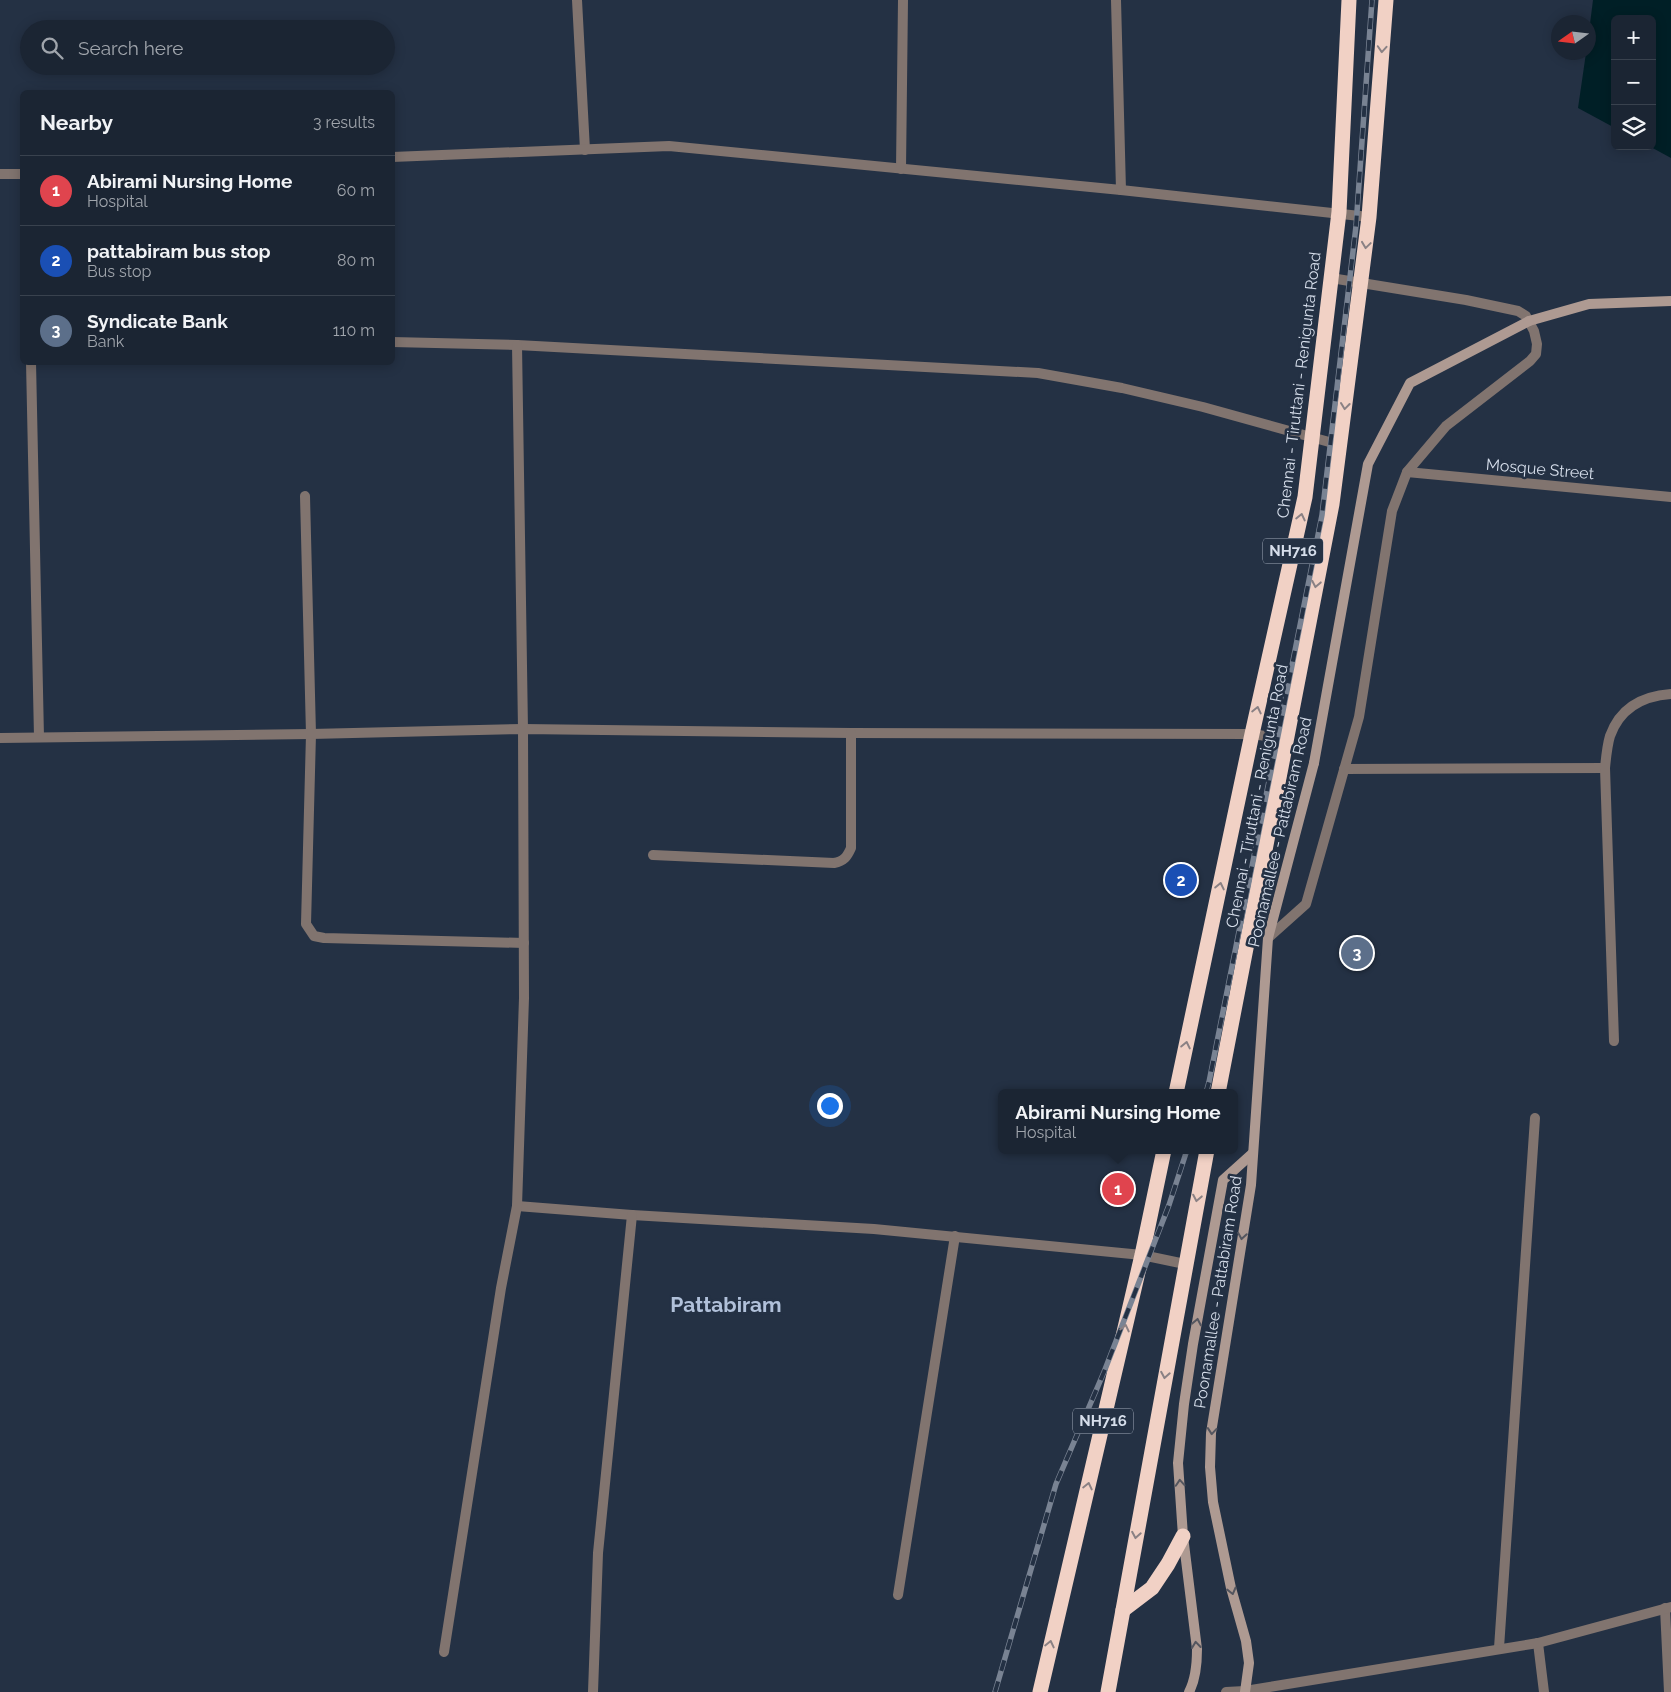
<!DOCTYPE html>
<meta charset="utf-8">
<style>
:root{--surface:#1b2533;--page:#28313f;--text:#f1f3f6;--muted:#a0a5ac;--line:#39424e;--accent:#a6b1fc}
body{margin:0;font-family:Raleway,sans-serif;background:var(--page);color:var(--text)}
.controls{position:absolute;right:15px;top:15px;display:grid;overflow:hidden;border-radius:8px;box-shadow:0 2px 12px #0003}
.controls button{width:45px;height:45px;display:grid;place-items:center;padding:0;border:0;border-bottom:1px solid var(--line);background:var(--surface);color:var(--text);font:25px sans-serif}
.compass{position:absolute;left:1551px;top:15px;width:45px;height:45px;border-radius:50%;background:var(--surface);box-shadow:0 2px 12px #0003;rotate:256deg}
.you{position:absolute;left:829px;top:1105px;width:18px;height:18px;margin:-12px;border:4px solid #fff;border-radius:50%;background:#1a73e8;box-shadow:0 0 0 8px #1a73e833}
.badge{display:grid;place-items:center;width:32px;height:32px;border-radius:50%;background:var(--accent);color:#fff;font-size:16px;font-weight:700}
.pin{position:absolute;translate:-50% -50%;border:2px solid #fff;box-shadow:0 1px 5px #0006}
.popup{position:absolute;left:998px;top:1089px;width:240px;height:65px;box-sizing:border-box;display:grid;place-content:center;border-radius:8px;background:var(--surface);filter:drop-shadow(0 1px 4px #0005);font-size:16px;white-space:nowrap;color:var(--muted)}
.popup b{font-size:19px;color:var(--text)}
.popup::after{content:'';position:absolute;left:50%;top:100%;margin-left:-10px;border:10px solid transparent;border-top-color:var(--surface)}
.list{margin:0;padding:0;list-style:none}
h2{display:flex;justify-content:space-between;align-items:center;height:65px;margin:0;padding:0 20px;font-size:21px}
h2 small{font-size:16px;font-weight:400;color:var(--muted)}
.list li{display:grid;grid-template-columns:32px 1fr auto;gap:15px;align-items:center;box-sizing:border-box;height:70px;padding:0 20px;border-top:1px solid var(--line)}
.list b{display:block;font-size:19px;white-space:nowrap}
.list p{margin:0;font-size:16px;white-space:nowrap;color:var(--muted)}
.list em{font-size:16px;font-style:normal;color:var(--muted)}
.icon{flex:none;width:28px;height:28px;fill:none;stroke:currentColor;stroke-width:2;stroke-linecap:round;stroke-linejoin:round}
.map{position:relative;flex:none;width:1671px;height:1692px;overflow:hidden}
.search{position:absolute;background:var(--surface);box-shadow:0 2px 12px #0003;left:20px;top:20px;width:375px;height:55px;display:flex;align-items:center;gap:12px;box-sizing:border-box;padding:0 18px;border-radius:28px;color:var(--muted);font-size:19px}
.panel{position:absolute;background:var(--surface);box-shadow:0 2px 12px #0003;left:20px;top:90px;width:375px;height:275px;border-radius:8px}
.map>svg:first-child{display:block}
</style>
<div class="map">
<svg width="1671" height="1692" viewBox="0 0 1671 1692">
<rect width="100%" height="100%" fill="#243144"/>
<!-- water -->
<polygon fill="#001f26" points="1593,0 1671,0 1671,158 1649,146 1652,146 1652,19 1615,19 1615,128 1578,108 1586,53 1588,52 1589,32"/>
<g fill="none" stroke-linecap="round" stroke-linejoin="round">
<!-- lane -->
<g stroke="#81746f" stroke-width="10">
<polyline points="1344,769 1605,768"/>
<path d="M1614 1041 1605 768C1606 758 1607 746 1610 736 1620 708 1642 696 1671 694"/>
</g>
<!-- street -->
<g stroke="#81746f" stroke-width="10">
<polyline points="577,0 585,150"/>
<polyline points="392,157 669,146 1121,190 1116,0"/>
<polyline points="901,169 903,0"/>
<polyline points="0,174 22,174"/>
<polyline points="1121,190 1369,217"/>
<polyline points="392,342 517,345 1038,373 1122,388 1203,407 1340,445"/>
<polyline points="31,362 39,737"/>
<polyline points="1407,472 1671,497"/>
<polyline points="305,496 311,734 306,924 314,936 324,938 524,943"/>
<polyline points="0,738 311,734 523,729 851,733 1252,734 1286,739"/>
<path d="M653 855 834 863C844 861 847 857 851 848V733"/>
<polyline points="1268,938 1306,904 1359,717 1392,511 1407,472 1446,426 1530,361 1536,354 1537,344 1534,331 1526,316 1518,311 1466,300 1331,278"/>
<polyline points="517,1206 632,1215 874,1229 1142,1255 1185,1264"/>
<polyline points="898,1595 955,1236"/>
<polyline points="1665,1608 1669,1692"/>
<polyline points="1538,1643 1544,1692"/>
<polyline points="1499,1648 1535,1118"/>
<polyline points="444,1652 501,1288 517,1206 524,998 523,729 517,345"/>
<polyline points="593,1692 598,1553 632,1215"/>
<polyline points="1226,1692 1245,1691 1538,1643 1671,1607"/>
</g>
<!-- secondary -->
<g stroke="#ae9a92" stroke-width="10">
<polyline points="1529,321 1589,304 1671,301"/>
<path d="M1189 1692C1196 1679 1197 1664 1197 1649L1183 1536 1178 1463 1184 1404 1193 1344 1223 1180 1253 1153"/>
<polyline points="1245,1692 1249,1663 1246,1641 1231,1588 1213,1502 1210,1467 1211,1433 1251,1185 1268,938 1314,763"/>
</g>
<!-- highway -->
<g stroke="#f1d1c5" stroke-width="15">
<polyline points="1176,1093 1252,734 1305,497 1339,212 1349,0"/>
<polyline points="1218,1093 1332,504 1369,217 1386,0"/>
<polyline points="1123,1610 1152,1588 1168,1564 1183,1536"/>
<polyline points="1040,1692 1142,1255 1164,1150"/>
<polyline points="1108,1692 1207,1150"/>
</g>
<defs>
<g id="rail">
<polyline points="1206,1093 1209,1082 1322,515 1356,226 1372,0"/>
<polyline points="995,1692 1056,1484 1104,1372 1169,1205 1187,1150"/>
</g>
</defs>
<!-- rail casing -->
<use href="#rail" stroke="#798393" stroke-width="5.5"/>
<!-- rail -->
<use href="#rail" stroke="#243144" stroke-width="4" stroke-dasharray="11" stroke-linecap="butt"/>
<!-- secondary-bridge -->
<polyline stroke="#ae9a92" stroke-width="10" points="1314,763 1368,464 1410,383 1529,321"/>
</g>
<!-- one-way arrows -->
<defs><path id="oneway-chevron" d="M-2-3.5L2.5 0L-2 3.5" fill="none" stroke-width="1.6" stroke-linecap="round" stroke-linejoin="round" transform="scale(1.25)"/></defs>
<g stroke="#8a8184">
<use href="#oneway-chevron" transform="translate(1382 49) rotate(94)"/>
<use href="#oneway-chevron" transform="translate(1366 245) rotate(98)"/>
<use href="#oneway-chevron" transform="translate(1345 406) rotate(97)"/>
<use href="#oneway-chevron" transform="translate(1301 517) rotate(-77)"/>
<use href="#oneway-chevron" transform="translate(1316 584) rotate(101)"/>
<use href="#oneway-chevron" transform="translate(1257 710) rotate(-77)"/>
<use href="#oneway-chevron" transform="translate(1220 886) rotate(-78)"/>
<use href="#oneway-chevron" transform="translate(1186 1045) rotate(-78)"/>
<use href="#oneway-chevron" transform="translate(1197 1198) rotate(101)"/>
<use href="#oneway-chevron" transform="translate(1125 1328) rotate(-77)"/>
<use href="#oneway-chevron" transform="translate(1165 1375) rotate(100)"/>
<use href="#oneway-chevron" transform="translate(1088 1486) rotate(-77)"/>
<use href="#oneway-chevron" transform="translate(1136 1535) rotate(100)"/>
<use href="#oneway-chevron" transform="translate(1050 1644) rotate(-77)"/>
</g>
<g stroke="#54565f">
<use href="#oneway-chevron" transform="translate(1242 1236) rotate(99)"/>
<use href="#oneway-chevron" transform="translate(1197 1322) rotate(-79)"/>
<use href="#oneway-chevron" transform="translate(1212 1431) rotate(95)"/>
<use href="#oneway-chevron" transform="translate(1180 1483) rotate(-94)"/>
<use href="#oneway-chevron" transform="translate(1232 1591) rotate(76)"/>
<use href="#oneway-chevron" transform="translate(1196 1645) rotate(-96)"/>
</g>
<g text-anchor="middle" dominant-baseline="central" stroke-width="5" stroke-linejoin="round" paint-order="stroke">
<!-- shield labels -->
<g fill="#243144" stroke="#a1aab9" stroke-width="1">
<rect x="1263" y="538.5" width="60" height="25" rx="4"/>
<rect x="1073" y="1408.5" width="60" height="25" rx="4"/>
</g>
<g font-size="15" font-weight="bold" fill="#d6deeb">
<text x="1293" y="551">NH716</text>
<text x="1103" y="1421">NH716</text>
</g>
<!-- street labels -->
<g font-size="16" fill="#d6deeb" stroke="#243144">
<text transform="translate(1299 385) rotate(-83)">Chennai - Tiruttani - Renigunta Road</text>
<text transform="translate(1540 469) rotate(5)">Mosque Street</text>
<text transform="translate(1257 796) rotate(-79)">Chennai - Tiruttani - Renigunta Road</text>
<text transform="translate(1280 832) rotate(-77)">Poonamallee - Pattabiram Road</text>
<text transform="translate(1218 1292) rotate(-81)">Poonamallee - Pattabiram Road</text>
</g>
<!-- district labels -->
<g font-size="21" font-weight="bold" fill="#b1c1da" stroke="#243144">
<text x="726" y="1304">Pattabiram</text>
</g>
</g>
</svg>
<div class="controls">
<button>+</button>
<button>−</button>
<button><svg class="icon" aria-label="layers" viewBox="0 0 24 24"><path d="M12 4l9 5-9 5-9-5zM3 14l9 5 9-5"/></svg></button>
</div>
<svg class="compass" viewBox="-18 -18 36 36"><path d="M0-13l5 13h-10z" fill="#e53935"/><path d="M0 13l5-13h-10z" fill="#a0a5ac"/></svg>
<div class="you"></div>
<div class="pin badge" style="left:1118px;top:1189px;background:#e0444e">1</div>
<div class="popup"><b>Abirami Nursing Home</b>Hospital</div>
<div class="pin badge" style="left:1181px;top:880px;background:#1a4fb4">2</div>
<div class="pin badge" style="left:1357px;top:953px;background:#5c6f8a">3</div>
<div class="search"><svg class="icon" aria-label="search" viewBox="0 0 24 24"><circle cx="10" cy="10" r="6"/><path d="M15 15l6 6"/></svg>Search here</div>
<section class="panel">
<h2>Nearby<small>3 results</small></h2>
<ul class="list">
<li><span class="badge" style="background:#e0444e">1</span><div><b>Abirami Nursing Home</b><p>Hospital</p></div><em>60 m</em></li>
<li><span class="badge" style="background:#1a4fb4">2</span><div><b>pattabiram bus stop</b><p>Bus stop</p></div><em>80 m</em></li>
<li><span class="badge" style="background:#5c6f8a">3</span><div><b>Syndicate Bank</b><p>Bank</p></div><em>110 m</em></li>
</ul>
</section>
</div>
